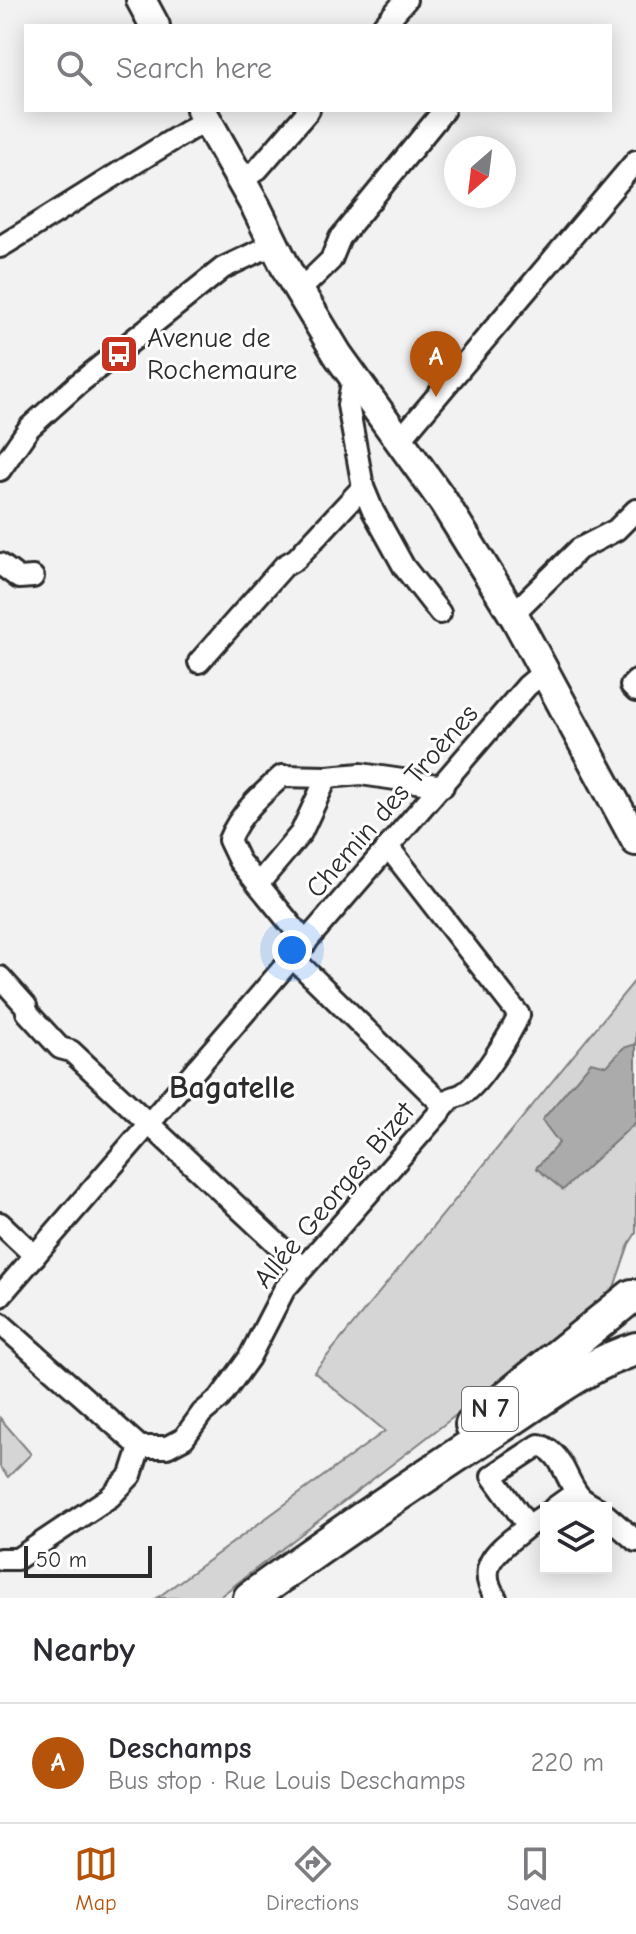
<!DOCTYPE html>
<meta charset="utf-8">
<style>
:root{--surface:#fff;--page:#f7f7f7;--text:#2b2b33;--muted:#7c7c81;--line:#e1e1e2;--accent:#b45309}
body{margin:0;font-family:"Comic Neue",sans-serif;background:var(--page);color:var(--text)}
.controls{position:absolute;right:24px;bottom:24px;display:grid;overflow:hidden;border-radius:0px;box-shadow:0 4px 20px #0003}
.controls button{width:72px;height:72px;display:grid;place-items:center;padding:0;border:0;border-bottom:2px solid var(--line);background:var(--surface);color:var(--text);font:40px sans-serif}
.compass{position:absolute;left:444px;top:136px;width:72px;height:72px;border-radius:50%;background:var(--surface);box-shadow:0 4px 20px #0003;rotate:208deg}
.scale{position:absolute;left:24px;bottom:20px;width:128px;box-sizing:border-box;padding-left:8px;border:4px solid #2b2b2b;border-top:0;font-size:22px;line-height:28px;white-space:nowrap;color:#2b2b2b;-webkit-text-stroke:6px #fff;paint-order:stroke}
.you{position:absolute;left:292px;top:950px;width:28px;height:28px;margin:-20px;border:6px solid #fff;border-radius:50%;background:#1a73e8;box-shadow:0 0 0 12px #1a73e833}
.badge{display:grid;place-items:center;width:52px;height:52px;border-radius:50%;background:var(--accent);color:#fff;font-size:26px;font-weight:700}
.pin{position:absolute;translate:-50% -66px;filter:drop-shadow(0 2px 4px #0008)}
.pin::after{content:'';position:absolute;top:42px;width:28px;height:24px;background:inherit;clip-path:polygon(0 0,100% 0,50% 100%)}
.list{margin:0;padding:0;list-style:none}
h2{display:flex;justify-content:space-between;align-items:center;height:104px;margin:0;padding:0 32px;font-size:34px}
h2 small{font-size:26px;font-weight:400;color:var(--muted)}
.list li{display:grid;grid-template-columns:52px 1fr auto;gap:24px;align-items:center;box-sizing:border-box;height:120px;padding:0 32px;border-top:2px solid var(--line)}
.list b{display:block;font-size:30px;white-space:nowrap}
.list p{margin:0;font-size:26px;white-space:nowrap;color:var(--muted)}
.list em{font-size:26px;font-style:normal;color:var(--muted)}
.icon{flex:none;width:44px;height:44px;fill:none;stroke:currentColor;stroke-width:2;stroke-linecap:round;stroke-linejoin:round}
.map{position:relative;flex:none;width:636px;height:1598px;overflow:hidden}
.search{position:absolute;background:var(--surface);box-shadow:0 4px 20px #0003;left:24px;right:24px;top:24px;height:88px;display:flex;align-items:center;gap:20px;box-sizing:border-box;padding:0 28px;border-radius:0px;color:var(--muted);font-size:30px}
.sheet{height:224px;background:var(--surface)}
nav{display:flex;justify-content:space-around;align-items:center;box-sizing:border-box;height:112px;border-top:2px solid var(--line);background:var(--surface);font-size:22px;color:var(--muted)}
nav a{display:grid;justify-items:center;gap:4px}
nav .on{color:var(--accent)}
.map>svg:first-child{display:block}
</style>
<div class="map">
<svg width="636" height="1598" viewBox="0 0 636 1598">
<rect width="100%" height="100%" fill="#f2f2f2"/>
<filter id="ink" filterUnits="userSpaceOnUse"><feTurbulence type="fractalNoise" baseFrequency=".0125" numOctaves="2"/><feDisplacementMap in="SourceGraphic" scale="16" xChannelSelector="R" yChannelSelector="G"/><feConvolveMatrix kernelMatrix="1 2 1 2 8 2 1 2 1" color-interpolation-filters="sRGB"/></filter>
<g filter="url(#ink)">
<!-- green -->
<g fill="#d5d5d5" stroke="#808080" stroke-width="2">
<polygon points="636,979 636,1233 629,1244 611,1296 218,1598 157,1598 385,1431 314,1372"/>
<polygon points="0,1418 31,1454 8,1477 0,1467"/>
</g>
<!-- water -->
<polygon fill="#ababab" stroke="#787878" stroke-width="2" points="636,1044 636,1122 563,1190 536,1168 559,1143 542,1120 591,1062 607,1066 623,1048"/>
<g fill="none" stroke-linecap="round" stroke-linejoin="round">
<defs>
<g id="street">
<polyline points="383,26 406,0"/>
<polyline points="241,181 258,169 309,110"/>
<path d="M0 247C69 205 136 161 206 120"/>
<polyline points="299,291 331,260 340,238 444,110"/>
<polyline points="353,376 348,405 363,487 373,511 404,567 440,613"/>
<polyline points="399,441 636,161"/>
<polyline points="0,470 29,428 78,384 223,268 274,244"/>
<polyline points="0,564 19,578 33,577"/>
<polyline points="513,614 579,549 616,530 636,510"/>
<polyline points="199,662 284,566 296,559 363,487"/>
<polyline points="636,681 631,686 636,691"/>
<polyline points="259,883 301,833 327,777"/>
<path d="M306 943 239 861 229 840C240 813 261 795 282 776L327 777 361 774 443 786"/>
<polyline points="293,958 444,1106"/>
<polyline points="0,977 26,1006 27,1012 60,1048 71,1051 303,1268"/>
<polyline points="0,1223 35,1256"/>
<polyline points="0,1296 527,686 545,671"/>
<polyline points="0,1323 140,1447 131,1475 110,1497 17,1559 0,1559"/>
<path d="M140 1447H167L184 1438 202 1413 220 1398 249 1358 284 1290 452 1098C456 1096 461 1096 464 1093 480 1084 511 1033 519 1015L389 848"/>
<polyline points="554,1508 568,1498 580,1497"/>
<path d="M546 1514 528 1526 492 1476 539 1445C563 1452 565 1480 580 1497 584 1501 592 1505 597 1508"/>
<polyline points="606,1515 636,1541"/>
<path d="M496 1598C472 1562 504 1547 528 1526"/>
</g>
<g id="secondary">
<polyline points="141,0 155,26"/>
<polyline points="201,110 256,207 289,274 338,355 443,501 516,619 636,841"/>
</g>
<g id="primary">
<polyline points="472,1425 632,1296"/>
<path d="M250 1598C331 1539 414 1483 498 1428 542 1400 586 1364 636 1349"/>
</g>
</defs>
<!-- street casing -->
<use href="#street" stroke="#2b2b2b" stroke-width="26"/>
<!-- secondary casing -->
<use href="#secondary" stroke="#2b2b2b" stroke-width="34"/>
<!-- primary casing -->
<use href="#primary" stroke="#2b2b2b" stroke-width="38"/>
<!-- street -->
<use href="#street" stroke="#fff" stroke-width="20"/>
<!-- secondary -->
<use href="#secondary" stroke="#fff" stroke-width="28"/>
<!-- primary -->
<use href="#primary" stroke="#fff" stroke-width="32"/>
</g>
</g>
<!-- icons -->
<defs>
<symbol id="bus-square" viewBox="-11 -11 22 22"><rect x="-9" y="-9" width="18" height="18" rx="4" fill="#c8321e" stroke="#fff"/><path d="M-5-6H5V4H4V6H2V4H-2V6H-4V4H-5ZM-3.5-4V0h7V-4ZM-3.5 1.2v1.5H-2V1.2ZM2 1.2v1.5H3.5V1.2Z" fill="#fff"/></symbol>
</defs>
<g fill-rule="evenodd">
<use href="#bus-square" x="97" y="332" width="44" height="44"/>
</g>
<g text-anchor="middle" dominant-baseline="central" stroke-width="6" stroke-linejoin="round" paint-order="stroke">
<!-- shield labels -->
<rect fill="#fff" stroke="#6b6b6b" stroke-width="2" x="462" y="1387" width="56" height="44" rx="6"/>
<g font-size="26" font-weight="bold" fill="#2b2b2b">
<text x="490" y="1409">N 7</text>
</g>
<!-- poi labels -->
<g font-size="28" fill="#2b2b2b" stroke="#fff" text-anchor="start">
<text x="147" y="338">Avenue de<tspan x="147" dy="32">Rochemaure</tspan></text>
</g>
<!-- street labels -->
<g font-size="28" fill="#2b2b2b" stroke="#fff">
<text transform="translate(392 801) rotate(-49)">Chemin des Troènes</text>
<text transform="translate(334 1195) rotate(-50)">Allée Georges Bizet</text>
</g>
<!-- quarter labels -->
<g font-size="32" font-weight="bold" fill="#2b2b2b" stroke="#fff">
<text x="232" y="1087">Bagatelle</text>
</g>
</g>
</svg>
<div class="controls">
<button><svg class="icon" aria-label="layers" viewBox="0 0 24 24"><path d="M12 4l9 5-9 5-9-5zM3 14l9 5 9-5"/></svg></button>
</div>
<svg class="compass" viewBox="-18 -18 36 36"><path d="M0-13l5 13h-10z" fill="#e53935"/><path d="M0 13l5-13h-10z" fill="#7c7c81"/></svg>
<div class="scale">50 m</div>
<div class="you"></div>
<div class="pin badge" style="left:436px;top:397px">A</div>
<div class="search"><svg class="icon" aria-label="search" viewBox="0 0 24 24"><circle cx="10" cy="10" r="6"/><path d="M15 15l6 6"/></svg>Search here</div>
</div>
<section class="sheet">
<h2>Nearby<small></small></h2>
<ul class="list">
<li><span class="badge">A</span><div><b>Deschamps</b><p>Bus stop · Rue Louis Deschamps</p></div><em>220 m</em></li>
</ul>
</section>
<nav>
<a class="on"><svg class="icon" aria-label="map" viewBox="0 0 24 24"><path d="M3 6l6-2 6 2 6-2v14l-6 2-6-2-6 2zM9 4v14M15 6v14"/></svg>Map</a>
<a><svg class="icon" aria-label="directions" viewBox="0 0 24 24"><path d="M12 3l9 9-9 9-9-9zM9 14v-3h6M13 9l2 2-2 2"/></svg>Directions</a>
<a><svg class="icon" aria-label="saved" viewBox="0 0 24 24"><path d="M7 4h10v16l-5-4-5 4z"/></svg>Saved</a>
</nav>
